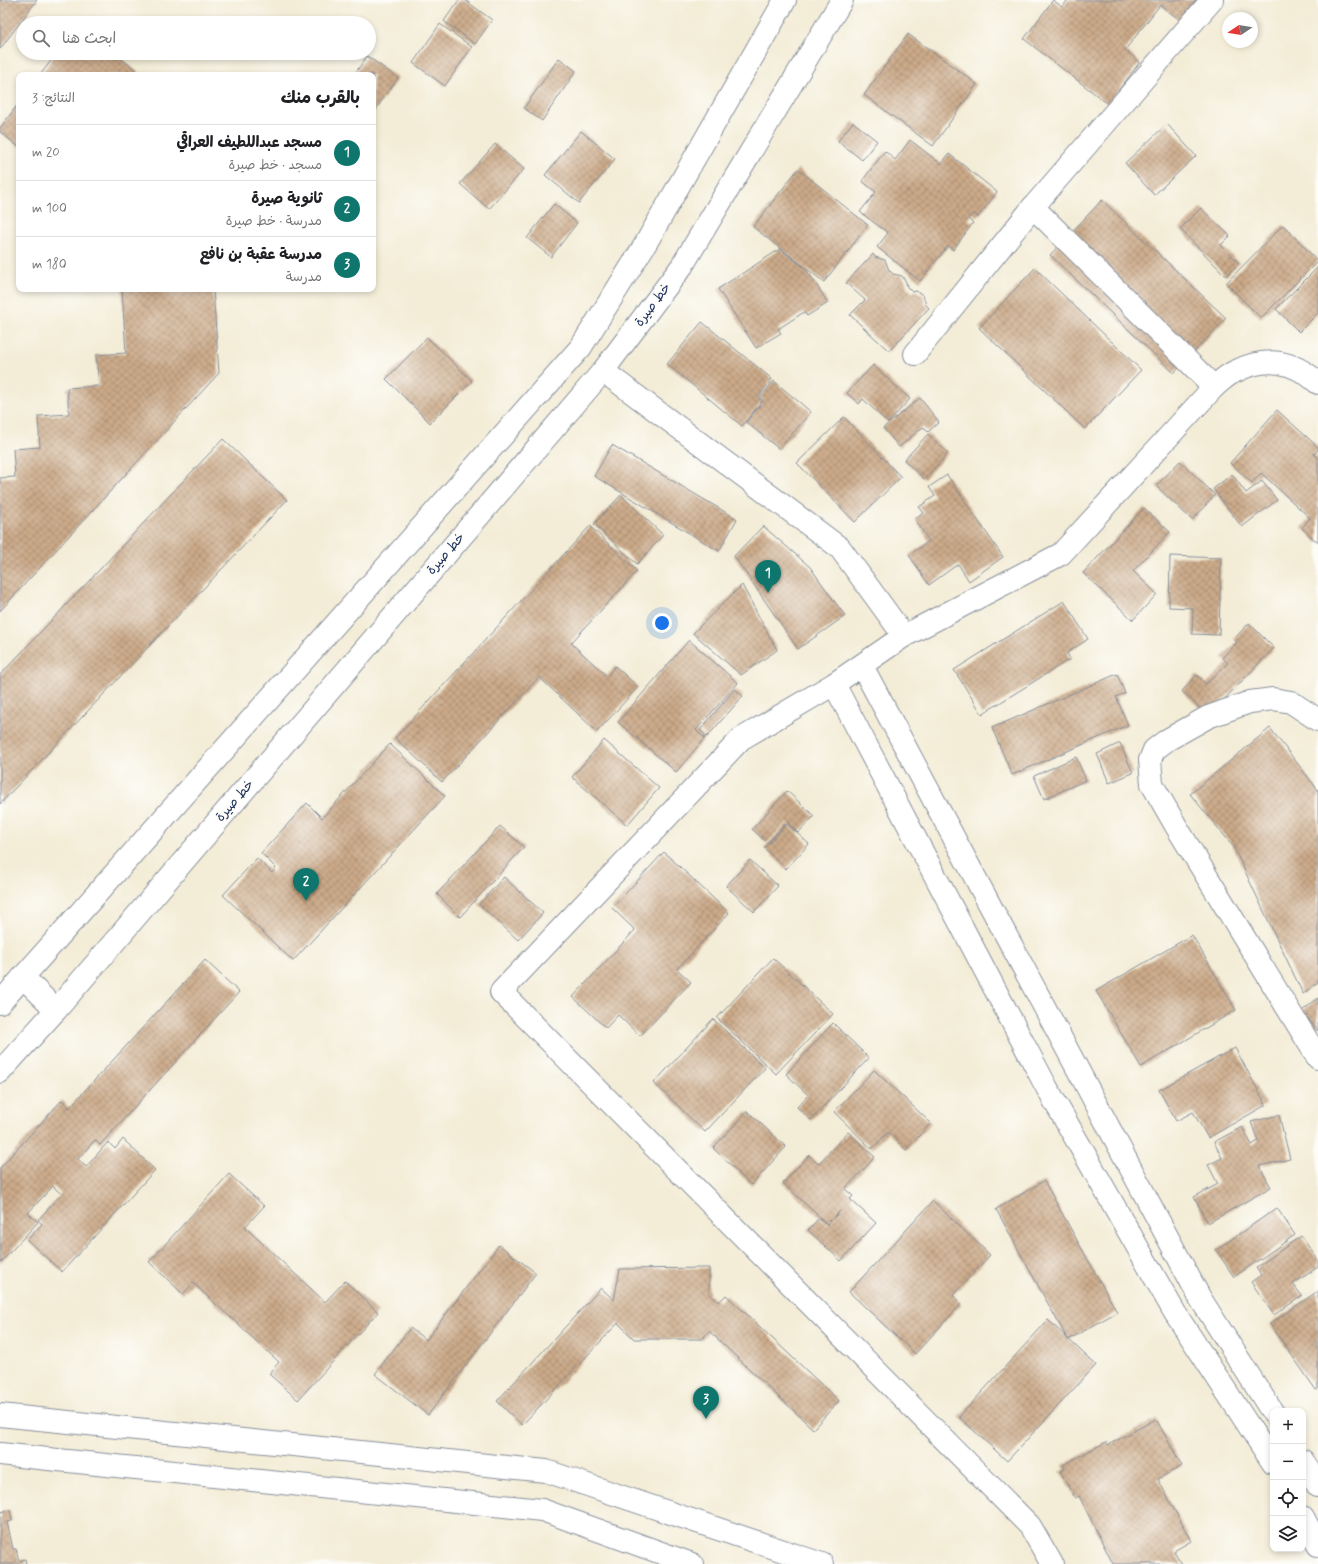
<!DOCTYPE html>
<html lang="ar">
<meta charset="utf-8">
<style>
:root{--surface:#fff;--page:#f6f6f6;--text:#202124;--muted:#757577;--line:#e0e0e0;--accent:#0f766e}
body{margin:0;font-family:Mynerve,"Playpen Sans Arabic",sans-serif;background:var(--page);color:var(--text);direction:rtl}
.controls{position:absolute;right:12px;bottom:12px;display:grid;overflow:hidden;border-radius:8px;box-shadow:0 2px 6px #0003}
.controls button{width:36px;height:36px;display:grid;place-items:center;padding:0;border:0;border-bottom:1px solid var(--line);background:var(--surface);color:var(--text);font:20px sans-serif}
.compass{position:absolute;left:1222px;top:12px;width:36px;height:36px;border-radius:50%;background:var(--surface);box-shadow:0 2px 6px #0003;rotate:258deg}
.you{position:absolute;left:662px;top:623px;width:14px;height:14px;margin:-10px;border:3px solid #fff;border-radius:50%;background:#1a73e8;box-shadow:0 0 0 6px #1a73e833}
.badge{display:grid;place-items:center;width:26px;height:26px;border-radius:50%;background:var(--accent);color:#fff;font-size:13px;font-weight:700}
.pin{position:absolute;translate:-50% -33px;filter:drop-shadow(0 1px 2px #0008)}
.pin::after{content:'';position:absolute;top:21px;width:14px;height:12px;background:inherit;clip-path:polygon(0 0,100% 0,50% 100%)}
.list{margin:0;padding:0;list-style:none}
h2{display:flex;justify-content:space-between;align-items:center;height:52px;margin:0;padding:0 16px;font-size:17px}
h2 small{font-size:13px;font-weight:400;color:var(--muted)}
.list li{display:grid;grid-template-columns:26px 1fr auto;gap:12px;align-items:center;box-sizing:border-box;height:56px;padding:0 16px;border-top:1px solid var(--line)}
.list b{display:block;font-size:15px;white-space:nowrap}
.list p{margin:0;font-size:13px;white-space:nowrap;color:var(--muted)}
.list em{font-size:13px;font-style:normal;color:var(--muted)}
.icon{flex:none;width:22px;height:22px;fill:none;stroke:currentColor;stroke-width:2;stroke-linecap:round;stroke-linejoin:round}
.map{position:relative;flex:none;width:1318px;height:1564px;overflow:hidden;direction:ltr}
.search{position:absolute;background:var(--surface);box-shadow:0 2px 6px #0003;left:16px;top:16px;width:360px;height:44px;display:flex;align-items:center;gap:10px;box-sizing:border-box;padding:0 14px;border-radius:22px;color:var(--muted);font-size:15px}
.panel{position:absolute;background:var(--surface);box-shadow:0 2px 6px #0003;left:16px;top:72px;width:360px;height:220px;border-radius:8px;direction:rtl}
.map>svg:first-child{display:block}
</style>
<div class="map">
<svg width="1318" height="1564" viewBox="0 0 1318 1564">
<defs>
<pattern id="building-cross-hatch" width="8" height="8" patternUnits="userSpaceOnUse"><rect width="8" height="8" fill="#ccaa89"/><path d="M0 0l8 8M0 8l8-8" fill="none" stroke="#a58b73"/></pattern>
</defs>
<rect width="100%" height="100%" fill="#fdfcf7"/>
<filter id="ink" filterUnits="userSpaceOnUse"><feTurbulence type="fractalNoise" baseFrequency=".025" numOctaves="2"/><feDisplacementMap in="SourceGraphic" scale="8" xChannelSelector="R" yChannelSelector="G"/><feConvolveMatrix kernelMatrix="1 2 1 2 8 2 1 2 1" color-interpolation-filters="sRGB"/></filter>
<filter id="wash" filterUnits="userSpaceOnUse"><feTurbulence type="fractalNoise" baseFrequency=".012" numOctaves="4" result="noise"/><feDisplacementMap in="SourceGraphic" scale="16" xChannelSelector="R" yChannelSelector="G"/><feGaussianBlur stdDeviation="0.9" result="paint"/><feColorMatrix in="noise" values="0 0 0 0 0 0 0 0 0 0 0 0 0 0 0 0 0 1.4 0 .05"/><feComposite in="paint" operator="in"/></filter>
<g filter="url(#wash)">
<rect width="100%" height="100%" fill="#f3ecd6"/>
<g id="blocks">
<!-- building -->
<g fill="url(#building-cross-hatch)">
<polygon points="0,0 37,0 0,49"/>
<polygon points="459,0 465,0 492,20 475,44 444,21"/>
<polygon points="1053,0 1062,7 1068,0 1196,0 1180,20 1160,5 1125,50 1140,62 1108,104 1024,39"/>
<polygon points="440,24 472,47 445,86 413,63"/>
<polygon points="908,34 977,84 933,146 864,95"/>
<polygon points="57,53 114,53 138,72 135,75 40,75"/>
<polygon points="367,56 398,78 373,113 373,75 354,75"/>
<polygon points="559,58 576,71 542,121 524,108"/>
<polygon points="19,103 19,147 0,132 0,128"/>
<polygon points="853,122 877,141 862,160 838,141"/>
<polygon points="1167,124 1196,156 1154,195 1125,163"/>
<polygon points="581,131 615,159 579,203 545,175"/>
<polygon points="910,140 941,164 949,154 997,192 978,217 973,213 968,219 973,223 953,250 948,246 920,281 877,247 888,233 860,212 876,192 862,181 885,151 895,160"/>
<polygon points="495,144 524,169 489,209 460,184"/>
<polygon points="798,169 868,225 824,282 753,227"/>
<polygon points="1102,200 1226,318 1174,373 1050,255"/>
<polygon points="554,204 577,223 551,257 527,238"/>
<polygon points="1201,208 1230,236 1221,245 1239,263 1226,276 1180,229"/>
<polygon points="1283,225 1318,261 1261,318 1226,283"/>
<polygon points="780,249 806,269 828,303 807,316 804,312 778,329 781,333 756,348 718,289"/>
<polygon points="873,254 875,257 885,260 889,270 893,274 902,276 906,282 907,287 912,292 916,291 923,295 926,305 929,308 889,351 850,315 865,300 846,283"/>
<polygon points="1318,267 1318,313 1299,332 1276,309"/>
<polygon points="1035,268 1141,370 1085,429 979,328"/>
<polygon points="122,289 213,289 219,373 0,611 0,478 15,477 13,449 40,447 38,416 69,414 67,388 99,386 96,355 126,353"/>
<polygon points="702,322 772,379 758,397 762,401 742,426 667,364"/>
<polygon points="427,337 472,381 430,423 386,379"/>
<polygon points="873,365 910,399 888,423 863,399 859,404 847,393"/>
<polygon points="774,381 811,412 779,449 746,422 764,400 760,397"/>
<polygon points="920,398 939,422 928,432 923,427 899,447 883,428"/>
<polygon points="1277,410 1318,447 1318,450 1314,454 1318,458 1318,543 1302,528 1310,518 1261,473 1252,483 1230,463"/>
<polygon points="844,417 901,477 855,522 797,463"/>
<polygon points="928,434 948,453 924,479 904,460"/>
<polygon points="223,439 287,500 0,804 0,675"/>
<polygon points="612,445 737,519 719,551 594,476"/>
<polygon points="1180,461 1215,495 1192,520 1156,486"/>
<polygon points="1232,474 1246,493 1262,481 1277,500 1242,527 1213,489"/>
<polygon points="947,475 1003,557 969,581 958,564 929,585 909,555 929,541 915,519 924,513 919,507 935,496 929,487"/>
<polygon points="621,495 663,535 637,564 594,524"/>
<polygon points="1144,508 1170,532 1133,571 1157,594 1133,620 1083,573"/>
<polygon points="590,526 637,571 571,643 607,676 615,666 638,687 597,732 539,677 442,782 395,738"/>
<polygon points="763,526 810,567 845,616 798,649 734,556"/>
<polygon points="1170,556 1221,558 1219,635 1192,634 1193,608 1169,607"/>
<polygon points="742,585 777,650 741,675 693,633"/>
<polygon points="1064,601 1088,639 1067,653 1070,659 982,714 954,670"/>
<polygon points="1249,623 1274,648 1208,716 1182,691 1197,675 1206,684 1228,663 1222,658 1237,642 1234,639"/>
<polygon points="689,640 738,683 696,730 705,738 676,772 618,722"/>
<polygon points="1117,674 1125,693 1116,697 1128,725 1012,775 992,728"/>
<polygon points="735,689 743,696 707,737 700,730"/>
<polygon points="1270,728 1318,790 1318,982 1303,994 1233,846 1190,794"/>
<polygon points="604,740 659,788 627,825 572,777"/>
<polygon points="1120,743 1133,773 1109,783 1097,754"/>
<polygon points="390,744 445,796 293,961 223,895 257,858 272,873 276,868 261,853 307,803 322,818"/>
<polygon points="1076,757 1086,780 1044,799 1034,776"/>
<polygon points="787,791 814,816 798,833 787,822 767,843 752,829"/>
<polygon points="787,824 809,844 786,869 764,848"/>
<polygon points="500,826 524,847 460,917 437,894"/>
<polygon points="664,852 729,913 677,969 691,982 640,1036 618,1015 606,1028 573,997 635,930 612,908"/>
<polygon points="750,860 778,886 754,912 726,886"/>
<polygon points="504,877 543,913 518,940 479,904"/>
<polygon points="1192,935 1236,1010 1141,1067 1096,991"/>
<polygon points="773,958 833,1014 776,1074 717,1018"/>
<polygon points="205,960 239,992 100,1145 95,1140 78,1159 86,1167 108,1142 115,1149 123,1139 155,1170 62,1272 27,1240 42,1224 38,1220 61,1194 53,1186 28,1213 38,1222 0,1263 0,1168 62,1100 69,1108"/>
<polygon points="1318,998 1318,1031 1302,1011"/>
<polygon points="713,1019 765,1068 705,1132 654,1083"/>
<polygon points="833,1023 869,1058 811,1120 797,1107 808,1095 786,1074"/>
<polygon points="1235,1048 1266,1105 1208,1138 1193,1112 1176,1121 1159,1090"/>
<polygon points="874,1070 931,1123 906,1150 888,1132 872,1149 834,1112"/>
<polygon points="747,1111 786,1147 751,1185 713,1148"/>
<polygon points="1279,1115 1290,1159 1259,1166 1271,1187 1208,1223 1194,1197 1218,1184 1208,1165 1222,1158 1214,1142 1242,1127 1252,1145 1258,1141 1251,1122"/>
<polygon points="848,1132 875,1157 845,1189 853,1196 850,1199 876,1223 841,1261 808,1230 819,1218 829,1227 827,1225 840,1211 827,1224 783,1183 809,1155 818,1164"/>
<polygon points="229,1174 264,1206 245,1227 325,1302 345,1281 378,1312 298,1400 269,1374 279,1362 193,1283 183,1294 149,1262"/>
<polygon points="1044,1181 1117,1312 1068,1340 996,1209"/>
<polygon points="933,1201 990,1255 953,1295 961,1304 915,1354 849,1292"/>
<polygon points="1277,1208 1295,1235 1234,1277 1216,1250"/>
<polygon points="1301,1236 1318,1260 1318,1267 1293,1284 1302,1296 1274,1315 1251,1282 1261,1275 1256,1268"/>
<polygon points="499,1245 536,1273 428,1415 375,1374 410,1328 426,1340"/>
<polygon points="709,1268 709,1294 719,1302 726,1295 839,1401 813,1429 709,1331 702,1339 634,1339 618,1323 522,1425 497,1401 601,1288 614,1300 620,1269"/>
<polygon points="1318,1291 1318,1389 1316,1390 1270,1324"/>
<polygon points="1048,1320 1096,1365 1007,1461 959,1417"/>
<polygon points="1156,1419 1182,1466 1158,1479 1191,1541 1174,1551 1182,1564 1113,1564 1079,1496 1075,1498 1060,1471 1065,1469 1063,1465 1106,1442 1108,1445"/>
<polygon points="10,1510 12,1521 7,1522 13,1549 16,1549 19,1561 25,1559 26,1564 0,1564 0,1512"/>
</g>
</g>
</g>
<g filter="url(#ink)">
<use href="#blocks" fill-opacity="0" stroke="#878e9a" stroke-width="1"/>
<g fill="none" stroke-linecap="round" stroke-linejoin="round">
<defs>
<g id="street">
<polyline points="1033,207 1214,387"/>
<polyline points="915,354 1033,207 1212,0"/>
<polyline points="603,371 840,548 904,636"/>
<polyline points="862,666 1200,1298 1273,1413"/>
<polyline points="834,684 1047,1088 1175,1313 1273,1463"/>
<polyline points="1318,720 1291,702 1273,699 1250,702 1208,717 1167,740 1154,750 1150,760 1152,784 1176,826 1318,1058"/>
<polyline points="1303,1461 1318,1486"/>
<polyline points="1303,1517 1318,1545"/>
<path d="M1052 1564 1030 1526 501 992 741 739 834 684 904 636 1061 554 1214 387C1220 382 1227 375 1234 372 1266 356 1293 360 1318 383"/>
</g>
<g id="secondary">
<polyline points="23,977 56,1010"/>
<polyline points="0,1003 581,347 646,243 785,0"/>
<polyline points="0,1072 56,1010 603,371 682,266 842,0"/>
</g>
<g id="primary">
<polyline points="0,1415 546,1471 822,1564"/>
<polyline points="0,1454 542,1510 692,1564"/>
</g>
</defs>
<!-- street casing -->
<use href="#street" stroke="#878e9a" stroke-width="24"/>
<!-- secondary casing -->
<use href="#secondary" stroke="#878e9a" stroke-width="24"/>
<!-- primary casing -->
<use href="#primary" stroke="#878e9a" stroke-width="24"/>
<!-- street -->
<use href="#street" stroke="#fff" stroke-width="22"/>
<!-- secondary -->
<use href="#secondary" stroke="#fff" stroke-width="22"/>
<!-- primary -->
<use href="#primary" stroke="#fff" stroke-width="22"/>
</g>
</g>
<g text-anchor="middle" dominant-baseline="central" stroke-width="3" stroke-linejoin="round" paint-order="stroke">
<!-- street labels -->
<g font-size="13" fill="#1b2f5e" stroke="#fdfcf7">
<text transform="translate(653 305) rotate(-53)">خط صيرة</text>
<text transform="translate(446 554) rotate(-49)">خط صيرة</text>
<text transform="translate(235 801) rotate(-49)">خط صيرة</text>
</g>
</g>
</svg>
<div class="controls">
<button>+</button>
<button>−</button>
<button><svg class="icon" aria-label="locate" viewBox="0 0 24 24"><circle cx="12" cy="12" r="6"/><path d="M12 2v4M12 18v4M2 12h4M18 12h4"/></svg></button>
<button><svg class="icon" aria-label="layers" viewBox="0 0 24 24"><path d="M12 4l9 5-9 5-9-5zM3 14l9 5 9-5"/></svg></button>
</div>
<svg class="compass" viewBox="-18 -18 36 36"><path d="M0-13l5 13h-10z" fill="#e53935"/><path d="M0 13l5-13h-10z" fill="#757577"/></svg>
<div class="you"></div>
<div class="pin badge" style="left:768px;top:593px">1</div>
<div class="pin badge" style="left:306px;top:901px">2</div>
<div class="pin badge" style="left:706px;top:1419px">3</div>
<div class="search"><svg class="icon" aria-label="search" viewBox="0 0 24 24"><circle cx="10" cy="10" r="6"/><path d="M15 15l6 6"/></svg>ابحث هنا</div>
<section class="panel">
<h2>بالقرب منك<small>النتائج: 3</small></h2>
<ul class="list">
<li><span class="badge">1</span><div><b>مسجد عبداللطيف العراقي</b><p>مسجد · خط صيرة</p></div><em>20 m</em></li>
<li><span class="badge">2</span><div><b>ثانوية صيرة</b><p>مدرسة · خط صيرة</p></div><em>100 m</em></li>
<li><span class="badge">3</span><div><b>مدرسة عقبة بن نافع</b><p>مدرسة</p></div><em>180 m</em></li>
</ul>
</section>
</div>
